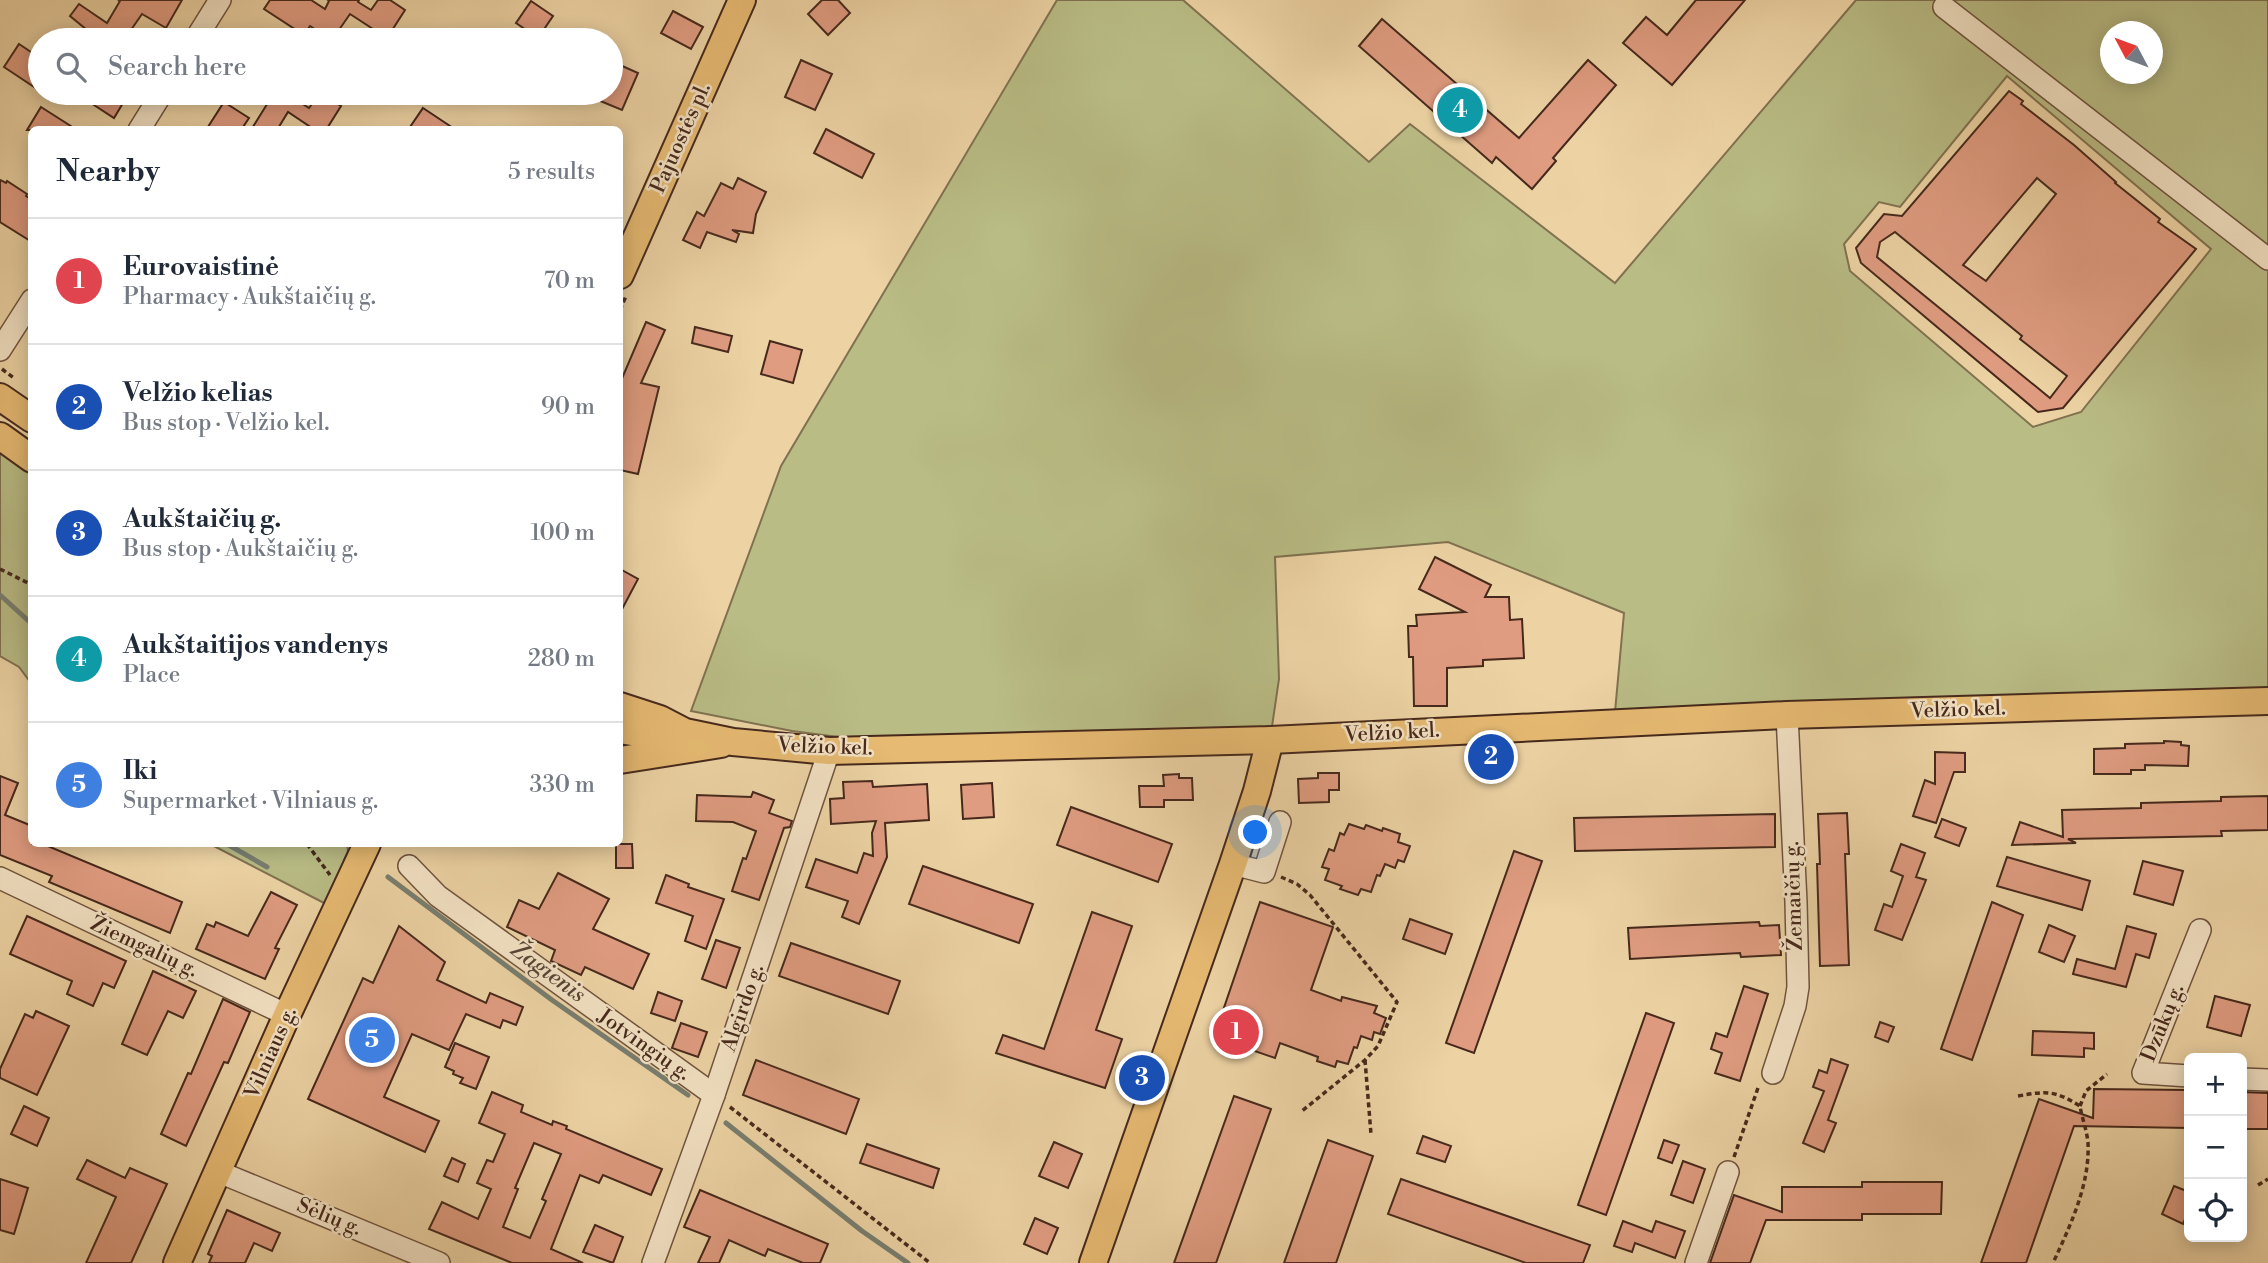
<!DOCTYPE html>
<meta charset="utf-8">
<style>
:root{--surface:#fff;--page:#f2f2f3;--text:#1f2937;--muted:#747a83;--line:#e0e1e3;--accent:#8f2418}
body{margin:0;font-family:"Libre Bodoni",serif;background:var(--page);color:var(--text)}
.controls{position:absolute;right:21px;bottom:21px;display:grid;overflow:hidden;border-radius:10px;box-shadow:0 4px 18px #0003}
.controls button{width:63px;height:63px;display:grid;place-items:center;padding:0;border:0;border-bottom:2px solid var(--line);background:var(--surface);color:var(--text);font:35px sans-serif}
.compass{position:absolute;left:2100px;top:21px;width:63px;height:63px;border-radius:50%;background:var(--surface);box-shadow:0 4px 18px #0003;rotate:311deg}
.you{position:absolute;left:1256px;top:833px;width:24px;height:24px;margin:-18px;border:5px solid #fff;border-radius:50%;background:#1a73e8;box-shadow:0 0 0 10px #1a73e833}
.badge{display:grid;place-items:center;width:46px;height:46px;border-radius:50%;background:var(--accent);color:#fff;font-size:23px;font-weight:700}
.pin{position:absolute;translate:-50% -50%;border:4px solid #fff;box-shadow:0 2px 7px #0006}
.list{margin:0;padding:0;list-style:none}
h2{display:flex;justify-content:space-between;align-items:center;height:91px;margin:0;padding:0 28px;font-size:30px}
h2 small{font-size:23px;font-weight:400;color:var(--muted)}
.list li{display:grid;grid-template-columns:46px 1fr auto;gap:21px;align-items:center;box-sizing:border-box;height:126px;padding:0 28px;border-top:2px solid var(--line)}
.list b{display:block;font-size:26px;white-space:nowrap}
.list p{margin:0;font-size:23px;white-space:nowrap;color:var(--muted)}
.list em{font-size:23px;font-style:normal;color:var(--muted)}
.icon{flex:none;width:38px;height:38px;fill:none;stroke:currentColor;stroke-width:2;stroke-linecap:round;stroke-linejoin:round}
.map{position:relative;flex:none;width:2268px;height:1263px;overflow:hidden}
.search{position:absolute;background:var(--surface);box-shadow:0 4px 18px #0003;left:28px;top:28px;width:595px;height:77px;display:flex;align-items:center;gap:18px;box-sizing:border-box;padding:0 24px;border-radius:38px;color:var(--muted);font-size:26px}
.panel{position:absolute;background:var(--surface);box-shadow:0 4px 18px #0003;left:28px;top:126px;width:595px;height:721px;border-radius:10px}
.map>svg:first-child{display:block}
</style>
<div class="map">
<svg width="2268" height="1263" viewBox="0 0 2268 1263">
<rect width="100%" height="100%" fill="#edd3a4"/>
<filter id="stains"><feTurbulence type="fractalNoise" baseFrequency=".00286" numOctaves="4"/><feColorMatrix values="0 0 0 0 .2 0 0 0 0 .09 0 0 0 0 .02 0 0 0 .5 -.17"/></filter>
<radialGradient id="worn" r=".72"><stop offset=".6" stop-color="#630" stop-opacity="0"/><stop offset="1" stop-color="#630" stop-opacity=".3"/></radialGradient>
<!-- green -->
<g fill="#b9bc85" stroke="#807250" stroke-width="2" fill-rule="evenodd">
<path d="M1057 0H1183L1369 162 1410 124 1615 283 1856 0H2268V706L1614 723 1624 613 1448 542 1275 557 1279 679 1270 740H862L792 731 691 711 781 466ZM2110 32H2152V74H2110ZM2007 76 2211 249 2081 412 2033 427 1850 271 1844 244 1879 202 1900 207Z"/>
<polygon points="0,448 31,472 31,683 19,667 0,656"/>
<polygon points="210,844 347,844 348,851 326,904"/>
</g>
<g fill="none" stroke-linecap="round" stroke-linejoin="round">
<!-- stream -->
<g stroke="#787e70" stroke-width="5">
<polyline points="0,595 32,624"/>
<polyline points="227,844 267,867"/>
<polyline points="388,877 552,1000 688,1095"/>
<polyline points="726,1123 862,1231 908,1263"/>
</g>
</g>
<!-- building -->
<g fill="#e09c81" stroke="#46291c" stroke-width="2" fill-rule="evenodd">
<polygon points="118,0 182,0 166,28 142,14 124,40 81,40 87,30 70,16 79,4 107,23 120,1"/>
<polygon points="270,0 311,0 325,9 329,1 328,0 359,0 358,2 371,10 378,0 390,0 405,10 387,38 350,14 332,40 310,26 304,35 264,9"/>
<polygon points="822,0 838,0 850,13 828,35 808,14"/>
<polygon points="1696,0 1745,0 1672,85 1623,43 1646,17 1667,35"/>
<polygon points="531,1 553,16 538,38 516,23"/>
<polygon points="673,11 703,27 691,49 661,33"/>
<polygon points="1382,19 1519,138 1588,60 1616,85 1553,158 1556,161 1532,189 1496,157 1492,163 1359,46"/>
<polygon points="19,44 40,58 40,91 4,67"/>
<polygon points="801,60 832,74 815,110 785,97"/>
<polygon points="611,61 638,73 622,110 581,93 611,93"/>
<path d="M2009 91 2023 101 2021 104 2074 145 2116 182 2115 183 2160 219 2158 222 2196 249 2063 408 2038 412 1861 263 1856 248 1884 214 1902 216ZM2037 178 2056 194 1986 281 1963 265ZM1895 232 2022 336 2020 339 2067 376 2050 398 1877 257 1880 242Z"/>
<polygon points="102,93 129,93 114,118 94,105"/>
<polygon points="274,93 285,93 309,108 320,93 341,106 326,130 315,130 288,112 277,130 251,130"/>
<polygon points="224,102 249,118 241,130 206,130"/>
<polygon points="41,107 77,130 27,130"/>
<polygon points="423,108 456,130 408,130"/>
<polygon points="826,129 874,154 862,178 814,153"/>
<polygon points="738,178 766,192 756,214 753,233 732,230 739,234 736,242 707,232 700,248 683,240 697,212 704,216 721,183 733,189"/>
<polygon points="0,180 6,183 7,181 27,194 26,196 32,200 32,242 0,222"/>
<polygon points="646,322 665,330 641,383 659,387 638,474 620,470 620,383"/>
<polygon points="695,327 732,336 728,352 692,343"/>
<polygon points="770,341 802,350 793,383 761,374"/>
<polygon points="1435,557 1491,585 1485,597 1509,597 1510,620 1522,619 1524,658 1483,660 1483,666 1447,668 1447,706 1414,706 1413,657 1409,657 1408,626 1417,626 1416,615 1465,612 1419,589"/>
<polygon points="620,569 638,579 620,613"/>
<polygon points="2164,741 2181,742 2181,745 2189,746 2188,766 2145,765 2145,770 2131,770 2131,774 2094,774 2094,749 2125,748 2125,744 2164,743"/>
<polygon points="1935,752 1965,753 1965,772 1954,772 1936,823 1913,816 1925,780 1935,784"/>
<polygon points="1318,773 1339,773 1339,790 1329,790 1329,802 1299,803 1298,779 1318,778"/>
<polygon points="1179,774 1179,778 1192,778 1193,800 1164,800 1164,807 1140,807 1139,786 1164,786 1163,775"/>
<polygon points="0,776 18,783 5,815 32,826 32,844 43,844 182,902 170,933 49,882 52,876 0,855"/>
<polygon points="872,781 873,787 927,784 929,820 885,823 887,857 859,924 842,917 848,901 806,887 816,859 857,873 864,853 873,856 872,833 876,821 831,824 830,799 844,798 843,782"/>
<polygon points="992,783 994,817 963,819 961,785"/>
<polygon points="753,792 774,800 769,813 792,821 790,827 784,828 759,900 732,891 743,858 746,859 756,831 733,822 696,821 697,795 751,797"/>
<polygon points="2268,796 2268,830 2221,831 2222,836 2068,839 2076,843 2012,845 2020,822 2063,837 2062,810 2141,808 2141,803 2221,801 2221,797"/>
<polygon points="1071,807 1172,844 1158,882 1057,845"/>
<polygon points="1847,813 1849,854 1845,854 1849,965 1820,966 1817,864 1820,864 1818,814"/>
<polygon points="1775,814 1775,847 1575,851 1574,818"/>
<polygon points="1942,819 1966,828 1959,846 1935,837"/>
<polygon points="1349,824 1364,829 1366,825 1382,831 1383,828 1400,834 1398,842 1410,846 1404,862 1398,860 1395,868 1385,864 1380,876 1377,875 1371,892 1361,889 1358,895 1340,889 1342,886 1325,880 1329,869 1322,867 1329,849 1334,851 1340,833 1344,835"/>
<polygon points="616,844 632,844 633,868 616,868"/>
<polygon points="1901,844 1925,853 1916,877 1926,880 1902,940 1875,930 1884,904 1892,907 1903,876 1891,871"/>
<polygon points="1514,851 1542,861 1474,1053 1446,1043"/>
<polygon points="2007,857 2090,881 2082,910 1997,886"/>
<polygon points="2143,861 2183,871 2173,905 2134,894"/>
<polygon points="923,866 1033,904 1019,943 909,904"/>
<polygon points="558,873 609,899 593,929 649,954 633,989 585,967 581,975 551,961 555,950 507,927 519,900 539,909"/>
<polygon points="666,875 689,884 688,887 724,899 706,949 685,941 693,916 656,903"/>
<polygon points="271,892 297,905 275,948 279,949 265,979 196,949 207,924 214,927 216,922 248,936"/>
<polygon points="1260,902 1333,927 1311,990 1341,1001 1342,997 1377,1006 1374,1013 1386,1018 1380,1034 1374,1032 1372,1040 1361,1036 1357,1048 1354,1047 1348,1064 1337,1061 1335,1067 1317,1061 1318,1057 1280,1043 1275,1058 1214,1037"/>
<polygon points="1992,902 2023,915 1972,1060 1941,1049"/>
<polygon points="1092,912 1132,926 1096,1030 1122,1039 1105,1088 996,1053 1003,1035 1044,1049"/>
<polygon points="27,916 126,961 114,988 103,983 93,1006 67,994 72,981 10,954"/>
<polygon points="1410,919 1452,934 1445,954 1403,939"/>
<polygon points="1759,922 1760,926 1779,925 1781,955 1741,957 1740,953 1630,959 1628,928"/>
<polygon points="2049,925 2075,936 2064,962 2039,952"/>
<polygon points="399,926 445,962 437,980 486,1003 490,993 523,1007 516,1025 503,1020 500,1028 466,1014 449,1050 412,1034 384,1097 439,1121 425,1152 308,1099 363,978 373,983"/>
<polygon points="2127,926 2156,934 2149,958 2136,954 2126,987 2073,974 2077,959 2115,969"/>
<polygon points="716,940 740,948 726,988 702,979"/>
<polygon points="791,943 900,981 888,1014 779,976"/>
<polygon points="153,971 196,991 183,1018 168,1011 147,1055 122,1044"/>
<polygon points="1744,986 1768,994 1740,1081 1715,1073 1722,1053 1711,1049 1716,1033 1727,1037"/>
<polygon points="658,992 682,1001 675,1021 651,1013"/>
<polygon points="2215,996 2250,1005 2241,1036 2207,1027"/>
<polygon points="223,999 250,1012 228,1063 224,1062 186,1146 161,1134 188,1073 191,1074"/>
<polygon points="36,1011 69,1026 37,1095 0,1078 0,1069 25,1014 33,1018"/>
<polygon points="1646,1013 1674,1023 1606,1215 1578,1205"/>
<polygon points="1880,1022 1894,1027 1888,1042 1875,1037"/>
<polygon points="681,1023 707,1032 698,1057 672,1048"/>
<polygon points="2033,1031 2094,1033 2094,1049 2084,1048 2084,1057 2032,1055"/>
<polygon points="455,1043 489,1057 476,1089 460,1083 463,1078 453,1074 454,1071 445,1067"/>
<polygon points="1831,1059 1848,1065 1828,1120 1836,1123 1824,1152 1803,1143 1824,1091 1813,1087 1819,1070 1827,1073"/>
<polygon points="756,1060 859,1099 846,1134 743,1095"/>
<polygon points="2094,1089 2189,1090 2189,1128 2074,1126 2026,1263 1981,1263 2039,1099 2093,1118"/>
<path d="M492 1092 523 1105 521 1112 552 1125 553 1121 567 1126 566 1129 662 1169 651 1195 603 1175 599 1183 580 1175 551 1249 583 1263H512L429 1229 442 1202 478 1219 491 1189 477 1183 487 1160 493 1162 505 1134 479 1123ZM534 1143 561 1154 542 1199 546 1201 530 1238 503 1227 518 1189 515 1188Z"/>
<polygon points="2242,1092 2268,1093 2268,1129 2242,1129"/>
<polygon points="1234,1096 1271,1109 1216,1263 1174,1263"/>
<polygon points="24,1106 49,1118 37,1146 11,1134"/>
<polygon points="1423,1136 1451,1146 1445,1162 1417,1153"/>
<polygon points="1328,1140 1373,1156 1336,1263 1284,1263"/>
<polygon points="1664,1140 1679,1145 1672,1163 1658,1158"/>
<polygon points="1054,1142 1082,1154 1068,1188 1039,1176"/>
<polygon points="867,1144 939,1169 933,1188 860,1163"/>
<polygon points="452,1158 465,1164 458,1182 444,1176"/>
<polygon points="87,1160 125,1178 130,1168 167,1184 131,1263 86,1263 116,1197 77,1179"/>
<polygon points="1683,1161 1705,1169 1693,1203 1671,1195"/>
<polygon points="0,1179 28,1188 14,1234 0,1230"/>
<polygon points="1401,1179 1590,1245 1583,1263 1526,1263 1388,1214"/>
<polygon points="1862,1182 1942,1182 1941,1214 1862,1214 1862,1220 1766,1220 1750,1263 1710,1263 1734,1195 1782,1212 1782,1187 1862,1187"/>
<polygon points="2174,1186 2189,1192 2189,1210 2183,1224 2162,1214"/>
<polygon points="700,1190 828,1244 820,1263 803,1263 768,1249 765,1256 729,1240 719,1263 698,1263 710,1237 684,1227"/>
<polygon points="227,1210 280,1233 272,1251 254,1243 245,1263 209,1263 212,1256 208,1254"/>
<polygon points="1035,1218 1058,1228 1047,1254 1024,1244"/>
<polygon points="1623,1221 1652,1232 1656,1221 1685,1231 1675,1258 1635,1243 1632,1252 1614,1246"/>
<polygon points="595,1225 623,1237 613,1263 583,1252"/>
</g>
<g fill="none" stroke-linecap="round" stroke-linejoin="round">
<defs>
<g id="minor">
<polyline points="1944,7 2268,259"/>
<polyline points="195,40 220,0"/>
<polyline points="139,130 162,93"/>
<polyline points="0,350 32,300"/>
<polyline points="1233,864 1264,872 1280,822"/>
<polyline points="409,866 438,896 714,1095"/>
<polyline points="0,878 287,1015"/>
<polyline points="1773,1073 1795,1006 1798,987 1796,902 1787,715"/>
<polyline points="2189,1076 2143,1073 2200,930"/>
<polyline points="2242,1079 2268,1080"/>
<polyline points="219,1172 439,1263"/>
<polyline points="653,1263 714,1095 829,751"/>
<polyline points="1696,1263 1728,1172"/>
</g>
<g id="major">
<polyline points="620,275 742,0"/>
<polyline points="0,397 32,419"/>
<polyline points="0,436 32,459"/>
<polyline points="620,706 660,719 685,732 733,742 829,751 1270,740 1787,715 2268,701"/>
<polyline points="620,730 655,736 683,732"/>
<polyline points="620,760 721,744"/>
<polyline points="177,1263 287,1015 367,844"/>
<polyline points="1093,1263 1233,864 1257,791 1270,740"/>
</g>
</defs>
<!-- minor casing -->
<use href="#minor" stroke="#70543e" stroke-width="24"/>
<!-- major casing -->
<use href="#major" stroke="#46291c" stroke-width="30"/>
<!-- path -->
<g stroke="#46291c" stroke-width="3.5" stroke-dasharray="5 3.5" stroke-linecap="butt">
<polyline points="620,310 626,296"/>
<polyline points="2,369 15,379"/>
<polyline points="0,569 32,585"/>
<polyline points="307,844 330,875"/>
<polyline points="1281,877 1297,884 1310,895 1397,1002 1378,1046 1365,1060 1302,1111"/>
<polyline points="1365,1060 1371,1134"/>
<path d="M2018 1096C2047 1091 2054 1090 2080 1106 2082 1118 2087 1131 2088 1143 2090 1185 2070 1226 2053 1263"/>
<polyline points="2080,1106 2086,1091 2107,1074"/>
<polyline points="730,1107 930,1263"/>
<polyline points="1734,1157 1759,1085"/>
<polyline points="2258,1185 2268,1179"/>
</g>
<!-- minor -->
<use href="#minor" stroke="#f3e2c4" stroke-width="21"/>
<!-- major -->
<use href="#major" stroke="#e6ba72" stroke-width="26"/>
</g>
<g text-anchor="middle" dominant-baseline="central" stroke-width="5" stroke-linejoin="round" paint-order="stroke">
<!-- street labels -->
<g font-size="21" fill="#46291c" stroke="#f3e2c4">
<text transform="translate(681 138) rotate(-66)">Pajuostės pl.</text>
<text transform="translate(1958 710) rotate(-2)">Velžio kel.</text>
<text transform="translate(1392 733) rotate(-3)">Velžio kel.</text>
<text transform="translate(825 747) rotate(2)">Velžio kel.</text>
<text transform="translate(1794 896) rotate(-92)">Žemaičių g.</text>
<text transform="translate(144 947) rotate(25)">Žiemgalių g.</text>
<text transform="translate(743 1008) rotate(-71)">Algirdo g.</text>
<text transform="translate(2163 1023) rotate(-68)">Dzūkų g.</text>
<text transform="translate(644 1045) rotate(35)">Jotvingių g.</text>
<text transform="translate(271 1053) rotate(-66)">Vilniaus g.</text>
<text transform="translate(329 1217) rotate(22)">Sėlių g.</text>
</g>
<!-- water labels -->
<g font-size="23" font-style="italic" fill="#574538" stroke="#f3e2c4">
<text transform="translate(548 972) rotate(36)">Žagienis</text>
</g>
</g>
<rect width="100%" height="100%" filter="url(#stains)"/>
<rect width="100%" height="100%" fill="url(#worn)"/>
</svg>
<div class="controls">
<button>+</button>
<button>−</button>
<button><svg class="icon" aria-label="locate" viewBox="0 0 24 24"><circle cx="12" cy="12" r="6"/><path d="M12 2v4M12 18v4M2 12h4M18 12h4"/></svg></button>
</div>
<svg class="compass" viewBox="-18 -18 36 36"><path d="M0-13l5 13h-10z" fill="#e53935"/><path d="M0 13l5-13h-10z" fill="#747a83"/></svg>
<div class="you"></div>
<div class="pin badge" style="left:1236px;top:1032px;background:#e0444e">1</div>
<div class="pin badge" style="left:1491px;top:757px;background:#1a4fb4">2</div>
<div class="pin badge" style="left:1142px;top:1078px;background:#1a4fb4">3</div>
<div class="pin badge" style="left:1460px;top:110px;background:#0f9aa8">4</div>
<div class="pin badge" style="left:372px;top:1040px;background:#3f7fe0">5</div>
<div class="search"><svg class="icon" aria-label="search" viewBox="0 0 24 24"><circle cx="10" cy="10" r="6"/><path d="M15 15l6 6"/></svg>Search here</div>
<section class="panel">
<h2>Nearby<small>5 results</small></h2>
<ul class="list">
<li><span class="badge" style="background:#e0444e">1</span><div><b>Eurovaistinė</b><p>Pharmacy · Aukštaičių g.</p></div><em>70 m</em></li>
<li><span class="badge" style="background:#1a4fb4">2</span><div><b>Velžio kelias</b><p>Bus stop · Velžio kel.</p></div><em>90 m</em></li>
<li><span class="badge" style="background:#1a4fb4">3</span><div><b>Aukštaičių g.</b><p>Bus stop · Aukštaičių g.</p></div><em>100 m</em></li>
<li><span class="badge" style="background:#0f9aa8">4</span><div><b>Aukštaitijos vandenys</b><p>Place</p></div><em>280 m</em></li>
<li><span class="badge" style="background:#3f7fe0">5</span><div><b>Iki</b><p>Supermarket · Vilniaus g.</p></div><em>330 m</em></li>
</ul>
</section>
</div>
